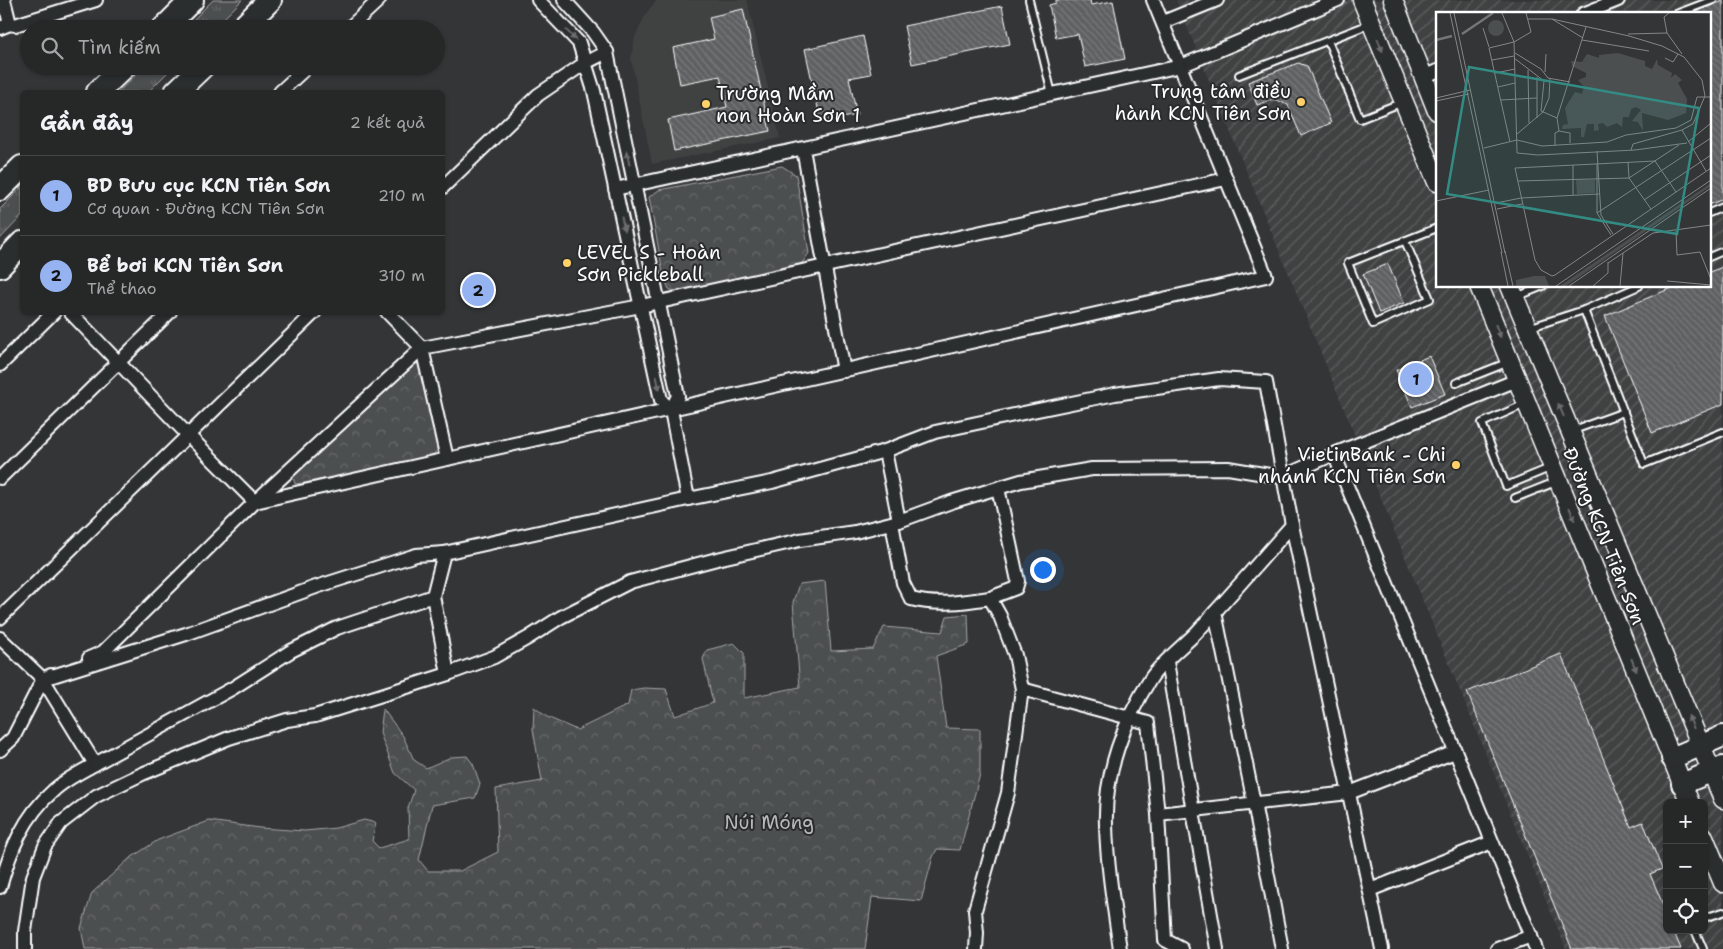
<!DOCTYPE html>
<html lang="vi">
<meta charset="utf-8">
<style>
:root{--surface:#262828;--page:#2e3030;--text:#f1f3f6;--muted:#a4a6a8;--line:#424445;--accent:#95b2f1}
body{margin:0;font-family:"Shantell Sans",sans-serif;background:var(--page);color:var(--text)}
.controls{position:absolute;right:15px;bottom:15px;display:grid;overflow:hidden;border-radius:8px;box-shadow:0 1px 4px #0004}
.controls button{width:45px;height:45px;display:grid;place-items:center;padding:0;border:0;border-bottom:1px solid var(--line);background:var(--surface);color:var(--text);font:25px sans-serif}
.you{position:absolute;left:1042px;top:569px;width:18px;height:18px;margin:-12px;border:4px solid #fff;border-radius:50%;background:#1a73e8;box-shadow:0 0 0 8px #1a73e833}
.badge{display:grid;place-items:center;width:32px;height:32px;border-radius:50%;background:var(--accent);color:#111;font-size:16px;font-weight:700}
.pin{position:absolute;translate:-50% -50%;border:2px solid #fff;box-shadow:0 1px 5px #0006}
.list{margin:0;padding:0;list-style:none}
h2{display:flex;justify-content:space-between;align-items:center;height:65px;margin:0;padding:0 20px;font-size:21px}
h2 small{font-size:16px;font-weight:400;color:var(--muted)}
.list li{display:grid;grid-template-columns:32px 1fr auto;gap:15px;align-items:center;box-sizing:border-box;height:80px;padding:0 20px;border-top:1px solid var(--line)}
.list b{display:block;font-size:19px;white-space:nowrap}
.list p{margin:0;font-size:16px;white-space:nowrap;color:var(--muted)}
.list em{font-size:16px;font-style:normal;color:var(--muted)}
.icon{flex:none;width:28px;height:28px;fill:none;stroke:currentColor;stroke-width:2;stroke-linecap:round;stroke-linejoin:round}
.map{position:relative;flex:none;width:1723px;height:949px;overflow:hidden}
.search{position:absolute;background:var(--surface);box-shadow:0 1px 4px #0004;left:20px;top:20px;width:425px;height:55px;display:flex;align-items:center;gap:12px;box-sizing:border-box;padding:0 18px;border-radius:28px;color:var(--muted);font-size:19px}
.panel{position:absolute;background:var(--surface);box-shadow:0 1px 4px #0004;left:20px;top:90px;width:425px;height:225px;border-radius:8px}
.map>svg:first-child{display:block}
</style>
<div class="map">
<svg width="1723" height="949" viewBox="0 0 1723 949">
<defs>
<pattern id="industrial-furrows" width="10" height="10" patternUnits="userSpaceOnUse" patternTransform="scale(1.25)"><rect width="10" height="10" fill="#404243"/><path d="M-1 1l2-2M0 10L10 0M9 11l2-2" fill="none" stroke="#5d5e5f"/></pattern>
<pattern id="grass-tufts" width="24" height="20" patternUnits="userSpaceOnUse" patternTransform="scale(1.25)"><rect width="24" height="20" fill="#4c4f50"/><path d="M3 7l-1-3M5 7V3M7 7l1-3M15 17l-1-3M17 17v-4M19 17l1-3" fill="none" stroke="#67696a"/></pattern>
<pattern id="forest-crowns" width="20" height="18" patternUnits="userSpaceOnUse" patternTransform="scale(1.25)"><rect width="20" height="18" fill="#4c4f50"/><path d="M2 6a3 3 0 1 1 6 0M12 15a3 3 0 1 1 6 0" fill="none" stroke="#67696a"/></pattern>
<pattern id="building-back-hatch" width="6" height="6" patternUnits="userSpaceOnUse" patternTransform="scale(1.25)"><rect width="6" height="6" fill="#5f6162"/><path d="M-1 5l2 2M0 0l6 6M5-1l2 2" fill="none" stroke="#77797a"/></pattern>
</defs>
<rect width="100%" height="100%" fill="#333536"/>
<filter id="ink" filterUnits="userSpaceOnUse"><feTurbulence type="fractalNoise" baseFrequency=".02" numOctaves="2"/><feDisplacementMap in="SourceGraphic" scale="10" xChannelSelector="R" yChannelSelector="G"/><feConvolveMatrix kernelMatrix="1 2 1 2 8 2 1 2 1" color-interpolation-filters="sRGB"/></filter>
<g filter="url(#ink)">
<!-- built -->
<polygon fill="#404243" points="657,0 747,0 780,138 652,164 631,58 635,37 647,12"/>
<!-- industrial -->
<path fill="url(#industrial-furrows)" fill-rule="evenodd" d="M1176 0H1723V949H1566ZM1437 14H1709V286H1437ZM1667 803H1704V930H1667Z"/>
<!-- grass -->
<g fill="url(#grass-tufts)" stroke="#a6a7a8">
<polygon points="213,0 242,0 213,29 184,29"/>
<polygon points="145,66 174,66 148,92 118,92"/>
<polygon points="22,187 22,216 0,239 0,209"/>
</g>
<!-- forest -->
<g fill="url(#forest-crowns)" stroke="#a6a7a8">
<polygon points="782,166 796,175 809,253 803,262 796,266 677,292 669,289 664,278 649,197 659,190"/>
<polygon points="411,363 418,364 422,367 438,449 434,454 424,458 304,483 295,484 293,477 297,469"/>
<polygon points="825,581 831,651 873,649 884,627 942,632 947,616 968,614 969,644 936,656 946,728 980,729 980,774 960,850 937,849 933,857 921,901 872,897 865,949 85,949 81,928 92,893 129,859 158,840 209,821 260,828 305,831 336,828 364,820 376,823 372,841 379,848 409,839 408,808 414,790 395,773 380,733 383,709 403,736 414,760 426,768 451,757 467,756 473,764 480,784 475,798 432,805 419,860 428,871 460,871 498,852 496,789 542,781 533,729 534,707 547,717 577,730 628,705 631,690 644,688 666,689 675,716 713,703 703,659 707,650 734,643 744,653 744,698 800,687 793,602 799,584"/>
</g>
<!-- building -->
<g fill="url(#building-back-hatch)" stroke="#fff">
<polygon points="1056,0 1090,0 1091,5 1113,1 1125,59 1085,67 1078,34 1056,38 1049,5 1056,3"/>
<polygon points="1723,1 1723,199 1709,205 1709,14 1690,14"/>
<polygon points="1002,6 1010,44 912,64 904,26"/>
<polygon points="743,9 770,131 674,151 668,120 727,107 720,76 680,84 673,48 714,39 709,17"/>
<polygon points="863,36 871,74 849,78 857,115 821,122 805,49"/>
<polygon points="1298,63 1307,66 1331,123 1301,136 1288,105 1274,99 1257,105 1248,82"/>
<polygon points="1388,264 1404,303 1379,313 1363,274"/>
<polygon points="1723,267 1723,404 1652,433 1605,316 1676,286 1709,286 1709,272"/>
<polygon points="1429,356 1445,394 1412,407 1396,370"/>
<polygon points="1561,654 1631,827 1643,822 1662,869 1650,874 1667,914 1667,930 1673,930 1681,949 1572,949 1467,692"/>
</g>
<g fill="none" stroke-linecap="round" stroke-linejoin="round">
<defs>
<g id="lane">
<polyline points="1029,0 1052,94"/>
<polyline points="1676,14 1713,0"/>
<polyline points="1328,41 1360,119 1403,102"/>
<polyline points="1239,75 1370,24"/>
<polyline points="1709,213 1723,207"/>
<polyline points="1405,241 1430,299 1373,324 1348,263 1437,228"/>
<polyline points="1709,257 1723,251"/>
<polyline points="1516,297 1543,286"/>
<polyline points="1584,310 1644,464 1723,432"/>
<polyline points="1528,328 1584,310 1639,286"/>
<polyline points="1456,383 1509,362"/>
<polyline points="1525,404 1482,423 1506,486 1552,467"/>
<polyline points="1571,431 1624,412"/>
<polyline points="1515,498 1558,481"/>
<polyline points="1704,918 1723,912"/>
<polyline points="1695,930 1703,949"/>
</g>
<g id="street">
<polyline points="4,0 10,24"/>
<polyline points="538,0 579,43 594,91 661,400 671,410 688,499"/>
<polyline points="564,0 593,32 607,52 678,396 671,410"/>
<polyline points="1583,14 1618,0"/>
<polyline points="1163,22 1217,0"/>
<polyline points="0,28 10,24 15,25 96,0"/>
<polyline points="348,29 379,0"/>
<polyline points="1423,77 1437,71"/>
<polyline points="280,92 308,66"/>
<polyline points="803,149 844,371"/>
<polyline points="442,188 538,95 585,63 607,52"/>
<polyline points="615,189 1181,66 1338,0"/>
<polyline points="70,312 188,435 255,502 1266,276 1153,0"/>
<polyline points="387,312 422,348 447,459"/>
<polyline points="0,365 54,312"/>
<polyline points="885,451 899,521"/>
<polyline points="1334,454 1536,949"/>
<polyline points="0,478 170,312"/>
<path d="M892 523 903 583 911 599C937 606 964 602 990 598L1000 616 1015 655 1022 689 1008 793 975 910 977 933 976 949"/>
<polyline points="433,596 448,674"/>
<polyline points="990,598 1016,588 1018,581 998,488"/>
<polyline points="1215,612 1254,803 1282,949"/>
<polyline points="0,618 315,312"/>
<path d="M0 638 43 679 95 764C81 772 64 780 53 791 24 816 10 851 0 887"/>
<polyline points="89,658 103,652 255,502 422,348 641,306 1226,179"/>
<polyline points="1167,662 1217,949"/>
<polyline points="43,679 186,634 316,587 416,555 444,553 688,499 772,482 885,451 935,432 1028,412 1115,394 1219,379 1266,382 1292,525 1382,949"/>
<polyline points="1022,689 1148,723 1158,814 1165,940 1182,949"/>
<polyline points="0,750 13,738 43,679 51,675"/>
<polyline points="95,764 233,688 291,651 337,628 433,596 444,553"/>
<polyline points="1158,814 1349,793 1455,752"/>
<polyline points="1370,890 1492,842"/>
<polyline points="25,949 25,931 33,877 45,846 61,823 96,796 142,774 229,738 287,720 315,716 448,674 494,657 528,638 561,617 630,582 717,559 800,540 855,532 899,521 951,502 1021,481 1092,469 1228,468 1282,477 1334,454 1517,380"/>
<path d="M1120 949C1114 908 1107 866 1106 825 1104 775 1124 720 1151 678 1160 664 1183 646 1196 633 1229 597 1260 561 1292 525"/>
<polyline points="1497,949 1531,936"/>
</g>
<g id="secondary">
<polyline points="1362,0 1437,182"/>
<polyline points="1393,0 1437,111"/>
<polyline points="1479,286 1690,803"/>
<polyline points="1510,286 1723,799"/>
<polyline points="1704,837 1723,883"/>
</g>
<g id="primary">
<polyline points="1672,758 1723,736"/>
<polyline points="1682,784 1723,767"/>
</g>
<g id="highway">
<polyline points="163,29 192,0"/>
<polyline points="241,29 270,0"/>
<polyline points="98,92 125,66"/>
<polyline points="176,92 203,66"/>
<polyline points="0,189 22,167"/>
<polyline points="0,266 22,243"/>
</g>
</defs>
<!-- lane casing -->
<use href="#lane" stroke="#fff" stroke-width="10"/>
<!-- street casing -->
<use href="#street" stroke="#fff" stroke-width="16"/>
<!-- secondary casing -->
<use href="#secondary" stroke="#fff" stroke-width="21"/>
<!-- primary casing -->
<use href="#primary" stroke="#fff" stroke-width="24"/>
<!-- highway casing -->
<use href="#highway" stroke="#fff" stroke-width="26"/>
<!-- lane -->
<use href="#lane" stroke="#2a2d2e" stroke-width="6"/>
<!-- street -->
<use href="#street" stroke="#2a2d2e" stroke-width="12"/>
<!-- secondary -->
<use href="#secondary" stroke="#2a2d2e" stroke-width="18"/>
<!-- primary -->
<use href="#primary" stroke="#2a2d2e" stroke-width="20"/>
<!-- highway -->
<use href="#highway" stroke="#2a2d2e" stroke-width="22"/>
</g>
<!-- one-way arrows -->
<defs><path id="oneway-solid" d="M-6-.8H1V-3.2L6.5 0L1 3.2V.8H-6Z" transform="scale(1.25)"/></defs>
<g fill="#6a6c6d">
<use href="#oneway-solid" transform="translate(571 35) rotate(46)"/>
<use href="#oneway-solid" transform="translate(1380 45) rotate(68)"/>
<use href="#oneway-solid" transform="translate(628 158) rotate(-102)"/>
<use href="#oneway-solid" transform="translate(623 224) rotate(78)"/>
<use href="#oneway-solid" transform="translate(1498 331) rotate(68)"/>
<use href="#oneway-solid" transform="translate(658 383) rotate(78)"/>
<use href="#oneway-solid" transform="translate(1561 410) rotate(-113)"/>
<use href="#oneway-solid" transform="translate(1572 514) rotate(68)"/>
<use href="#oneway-solid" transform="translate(1634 665) rotate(68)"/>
<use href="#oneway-solid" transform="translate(1691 722) rotate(-113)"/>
</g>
</g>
<!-- markers -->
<g fill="#ffd166" stroke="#2a2d2e" stroke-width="2">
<circle cx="1301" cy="102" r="5"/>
<circle cx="706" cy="104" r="5"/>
<circle cx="567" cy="263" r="5"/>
<circle cx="1456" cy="465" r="5"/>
</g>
<g text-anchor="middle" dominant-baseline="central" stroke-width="4" stroke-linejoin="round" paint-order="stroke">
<!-- poi labels -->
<g font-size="19" fill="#fff" stroke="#2a2d2e" text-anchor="end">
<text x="1291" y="91">Trung tâm điều<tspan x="1291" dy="22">hành KCN Tiên Sơn</tspan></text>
<text x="716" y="93" text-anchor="start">Trường Mầm<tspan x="716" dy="22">non Hoàn Sơn 1</tspan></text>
<text x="577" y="252" text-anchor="start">LEVEL S - Hoàn<tspan x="577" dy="22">Sơn Pickleball</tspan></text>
<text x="1446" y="454">VietinBank - Chi<tspan x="1446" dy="22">nhánh KCN Tiên Sơn</tspan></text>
</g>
<!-- street labels -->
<g font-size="19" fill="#fff" stroke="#2a2d2e">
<text transform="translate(1604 536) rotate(68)">Đường KCN Tiên Sơn</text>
</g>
<!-- park labels -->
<g font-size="19" fill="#b7b9b9" stroke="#2a2d2e">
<text x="769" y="822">Núi Móng</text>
</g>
</g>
<!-- overview -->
<g transform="translate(1436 12)">
<rect width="275" height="275" fill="#333536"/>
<path d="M275 171V174L197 228 130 274H124Z" fill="#4c4f50"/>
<path d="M182 41 209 49V54L216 57 221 47 222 53 236 61 235 66 239 62 246 68 242 71 251 87 250 101 232 108 206 101 207 119 202 110 196 109 205 98 200 95 195 97 193 105H187L186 115 181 111 171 115 167 111 162 112 163 118 158 119V112H151L148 125H145V116L126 117 127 113 132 112 129 96 139 80 146 82 148 75 142 68 150 65V61L136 54 135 49 146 50 151 42 163 46V43ZM140 168H159V181L141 182Z" fill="#4c4f50"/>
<path d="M98 264H109L113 274H80V268Z" fill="#4c4f50"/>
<path d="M52 16a8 8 0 1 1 16 0a8 8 0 1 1-16 0Z" fill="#4c4f50"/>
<path fill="none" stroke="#737576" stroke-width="2.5" d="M26 22 57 1M0 28 16 24"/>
<path fill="none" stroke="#858686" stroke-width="1" d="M14 1 66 241M18 1 69 241M66 1 78 30 53 36 74 130M90 1 95 20 78 30 81 141 102 143 199 138 251 131M233 1 228 5 231 21 246 42M92 7H116L147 26M116 7 193 24 226 34 248 45 266 68 269 84 257 112 246 118 270 159M47 16 53 35M192 22 231 21M146 28 213 39M79 41 105 57 112 66 134 70M78 46 108 69 105 99 121 106M229 46 237 50 242 42M56 48 78 44M92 58 93 111M109 60 110 42M59 61 79 57M62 75 79 71M0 86 34 78M65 88 101 86M0 89 33 82M101 106V65M81 122 107 100 113 86 114 67M252 130 275 111M134 131V121L123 119 121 106 150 15M119 134V121L123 119M48 136 81 128 106 134 171 130 190 123 240 116 255 108 261 85H275M195 138 197 132 246 118M161 139 165 203 177 222M192 150 193 166 215 197M161 152V201L175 223M137 153V183M82 169 193 166 243 133M240 180 219 149 79 156 99 248 105 258 116 264 119 263 275 156M208 188 275 143M0 189 53 178M60 191 85 186 163 182M61 197 86 192M161 201 275 126M240 219 241 243 264 240 274 265M69 239 77 274M65 240 72 274M172 251 217 221 275 213M231 269 275 273M120 274 275 168M133 274 275 176M157 274 172 261V250M184 274 187 241"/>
<path fill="#338b84" fill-opacity="0.15" stroke="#338b84" stroke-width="2.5" d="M33 55 263 96 241 222 11 182Z"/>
<rect width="275" height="275" fill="none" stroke="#fff" stroke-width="2.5"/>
</g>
</svg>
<div class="controls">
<button>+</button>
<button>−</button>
<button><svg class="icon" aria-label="locate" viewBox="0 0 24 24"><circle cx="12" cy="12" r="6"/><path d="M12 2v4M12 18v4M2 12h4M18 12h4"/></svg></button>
</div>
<div class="you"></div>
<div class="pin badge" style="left:1416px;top:379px">1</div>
<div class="pin badge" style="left:478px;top:290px">2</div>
<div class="search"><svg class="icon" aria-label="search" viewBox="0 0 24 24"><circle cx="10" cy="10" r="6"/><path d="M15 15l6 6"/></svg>Tìm kiếm</div>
<section class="panel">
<h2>Gần đây<small>2 kết quả</small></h2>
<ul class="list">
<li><span class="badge">1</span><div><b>BD Bưu cục KCN Tiên Sơn</b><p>Cơ quan · Đường KCN Tiên Sơn</p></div><em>210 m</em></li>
<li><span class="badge">2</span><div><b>Bể bơi KCN Tiên Sơn</b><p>Thể thao</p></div><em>310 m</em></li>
</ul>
</section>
</div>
